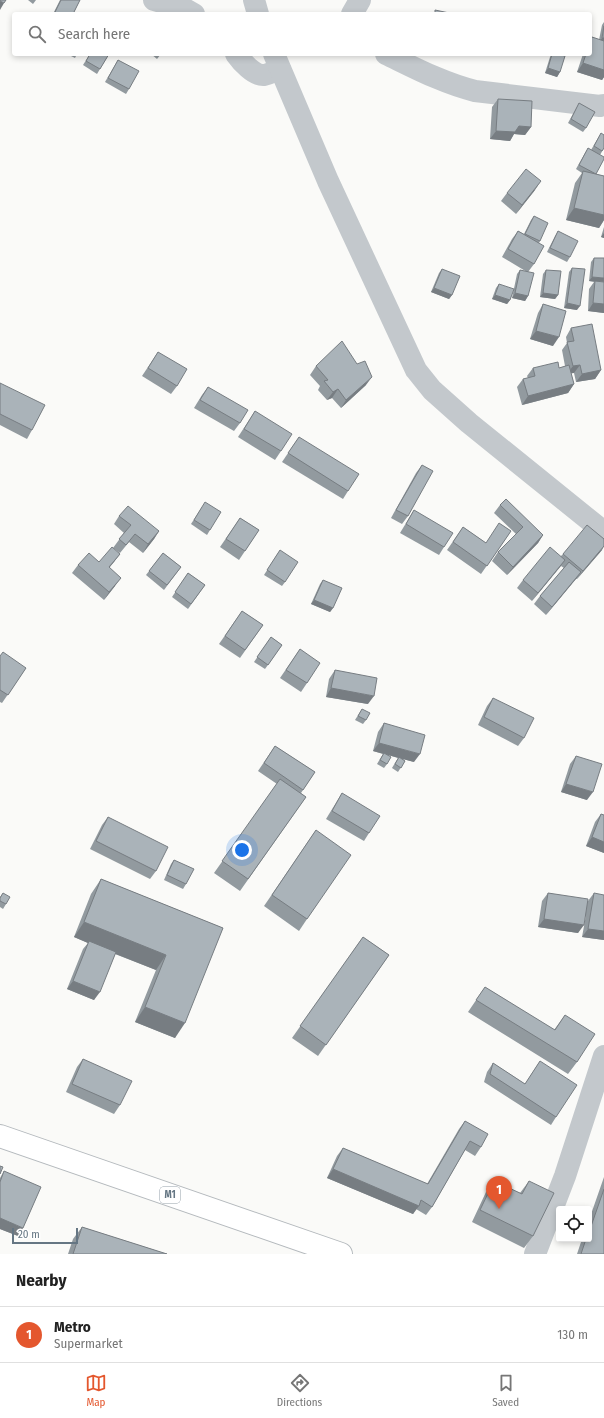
<!DOCTYPE html>
<style>
:root{--surface:#fff;--page:#f6f6f6;--text:#222;--muted:#767676;--line:#e0e0e0;--accent:#e4572e}
body{margin:0;font-family:"Fira Sans Condensed",sans-serif;background:var(--page);color:var(--text)}
.controls{position:absolute;right:12px;bottom:12px;display:grid;overflow:hidden;border-radius:4px;box-shadow:0 2px 6px #0003}
.controls button{width:36px;height:36px;display:grid;place-items:center;padding:0;border:0;border-bottom:1px solid var(--line);background:var(--surface);color:var(--text);font:20px sans-serif}
.scale{position:absolute;left:12px;bottom:10px;width:66px;box-sizing:border-box;padding-left:4px;border:2px solid #657683;border-top:0;font-size:11px;line-height:14px;white-space:nowrap;color:#657683;-webkit-text-stroke:3px #fff;paint-order:stroke}
.you{position:absolute;left:242px;top:850px;width:14px;height:14px;margin:-10px;border:3px solid #fff;border-radius:50%;background:#1a73e8;box-shadow:0 0 0 6px #1a73e833}
.badge{display:grid;place-items:center;width:26px;height:26px;border-radius:50%;background:var(--accent);color:#fff;font-size:13px;font-weight:700}
.pin{position:absolute;translate:-50% -33px;filter:drop-shadow(0 1px 2px #0008)}
.pin::after{content:'';position:absolute;top:21px;width:14px;height:12px;background:inherit;clip-path:polygon(0 0,100% 0,50% 100%)}
.list{margin:0;padding:0;list-style:none}
h2{display:flex;justify-content:space-between;align-items:center;height:52px;margin:0;padding:0 16px;font-size:17px}
h2 small{font-size:13px;font-weight:400;color:var(--muted)}
.list li{display:grid;grid-template-columns:26px 1fr auto;gap:12px;align-items:center;box-sizing:border-box;height:56px;padding:0 16px;border-top:1px solid var(--line)}
.list b{display:block;font-size:15px;white-space:nowrap}
.list p{margin:0;font-size:13px;white-space:nowrap;color:var(--muted)}
.list em{font-size:13px;font-style:normal;color:var(--muted)}
.icon{flex:none;width:22px;height:22px;fill:none;stroke:currentColor;stroke-width:2;stroke-linecap:round;stroke-linejoin:round}
.map{position:relative;flex:none;width:604px;height:1254px;overflow:hidden}
.search{position:absolute;background:var(--surface);box-shadow:0 2px 6px #0003;left:12px;right:12px;top:12px;height:44px;display:flex;align-items:center;gap:10px;box-sizing:border-box;padding:0 14px;border-radius:4px;color:var(--muted);font-size:15px}
.sheet{height:108px;background:var(--surface)}
nav{display:flex;justify-content:space-around;align-items:center;box-sizing:border-box;height:56px;border-top:1px solid var(--line);background:var(--surface);font-size:11px;color:var(--muted)}
nav a{display:grid;justify-items:center;gap:2px}
nav .on{color:var(--accent)}
.map>svg:first-child{display:block}
</style>
<div class="map">
<svg width="604" height="1254" viewBox="0 0 604 1254">
<rect width="100%" height="100%" fill="#fafaf8"/>
<g fill="none" stroke-linecap="round" stroke-linejoin="round">
<defs>
<polyline id="highway" points="0,1136 341,1254"/>
</defs>
<!-- highway casing -->
<use href="#highway" stroke="#b4b9bd" stroke-width="24"/>
<!-- street -->
<g stroke="#c3c8cc" stroke-width="22">
<polyline points="154,0 185,9 194,14"/>
<polyline points="254,0 258,14"/>
<polyline points="352,14 360,0"/>
<path d="M236 54C241 61 254 76 264 75 269 74 275 71 280 69"/>
<polyline points="274,54 328,181 416,370 432,390 469,423 604,532"/>
<path d="M386 54C415 68 443 83 475 91L600 106 604 105"/>
<polyline points="535,1254 565,1176 604,1056"/>
</g>
<!-- highway -->
<use href="#highway" stroke="#fff" stroke-width="22"/>
</g>
<!-- wall -->
<g fill="#929a9f">
<polygon points="28,0 36,0 33,4"/>
<polygon points="60,0 80,0 73,14 53,14"/>
<polygon points="604,22 604,77 602,80 577,72 583,54 590,54 590,40 592,37 599,40 602,25"/>
<polygon points="67,54 77,54 75,58"/>
<polygon points="90,54 109,54 97,74 83,65"/>
<polygon points="151,54 161,54 157,59"/>
<polygon points="552,54 556,54 560,72 557,77 545,73 550,57"/>
<polygon points="118,60 129,89 126,94 105,82"/>
<polygon points="498,99 531,127 525,135 514,134 510,141 490,139 492,107"/>
<polygon points="579,103 586,128 583,132 568,123"/>
<polygon points="601,133 604,148 600,155 596,174 604,176 604,220 599,228 566,220 575,183 582,173 576,169 585,153 588,148 591,150"/>
<polygon points="535,190 516,214 501,201 507,193"/>
<polygon points="534,216 540,241 539,243 534,264 528,272 528,296 525,301 512,298 517,274 520,270 527,272 502,257 512,239 518,231 524,234 531,220"/>
<polygon points="604,227 604,238 601,237"/>
<polygon points="558,231 570,257 567,262 547,252 555,236"/>
<polygon points="594,258 604,313 588,311 589,289 594,282 589,281 591,262"/>
<polygon points="572,268 577,310 564,308 569,272"/>
<polygon points="442,269 452,295 449,299 431,292 439,273"/>
<polygon points="546,270 558,295 555,299 540,297 543,274"/>
<polygon points="499,284 510,300 507,304 492,299 496,288"/>
<polygon points="543,304 553,346 530,339 538,313"/>
<polygon points="571,328 601,370 595,379 576,382 574,373 571,373 574,384 568,393 522,405 517,387 523,379 528,378 527,376 533,368 559,368 565,366 562,350 567,343 566,337"/>
<polygon points="158,352 177,386 171,394 142,376"/>
<polygon points="357,364 366,385 341,408 332,398 327,400 318,390 320,386 310,375 316,366"/>
<polygon points="0,383 32,430 27,439 0,425"/>
<polygon points="208,387 240,423 234,431 194,408 202,395"/>
<polygon points="255,411 281,451 275,460 238,437"/>
<polygon points="299,437 348,491 343,499 282,462"/>
<polygon points="422,465 408,516 402,524 391,518 416,473"/>
<polygon points="500,505 543,535 538,543 507,575 492,561 498,552 516,534 494,513"/>
<polygon points="202,507 210,530 207,535 191,524"/>
<polygon points="414,510 444,547 439,555 400,533"/>
<polygon points="119,516 159,531 154,539 143,553 129,542 120,553 113,548 124,533 114,524"/>
<polygon points="240,518 259,530 239,560 220,547"/>
<polygon points="463,527 486,543 511,531 481,574 447,550"/>
<polygon points="280,550 285,582 282,586 264,575"/>
<polygon points="602,550 577,579 576,579 546,615 534,604 540,596 564,568 561,566 532,601 517,588 523,580 561,556 563,554"/>
<polygon points="163,553 181,567 164,590 146,575"/>
<polygon points="120,554 109,568 115,586 104,600 72,573 78,565 99,562"/>
<polygon points="188,573 205,585 188,609 172,597"/>
<polygon points="323,580 333,608 330,612 311,604 320,584"/>
<polygon points="242,611 263,625 240,658 219,644"/>
<polygon points="271,637 282,645 265,669 254,662"/>
<polygon points="300,649 307,683 301,692 280,678"/>
<polygon points="0,656 26,668 2,703 0,702"/>
<polygon points="335,670 368,704 326,697 329,679"/>
<polygon points="493,698 524,738 518,746 478,725 487,706"/>
<polygon points="362,709 366,720 363,724 355,720"/>
<polygon points="384,723 414,762 403,759 405,761 398,772 392,768 398,758 388,755 387,764 384,768 377,764 383,754 373,751 378,732"/>
<polygon points="275,746 315,772 301,793 306,797 240,891 214,873 277,784 258,771"/>
<polygon points="576,756 587,800 561,792 570,764"/>
<polygon points="342,793 369,833 364,841 326,819"/>
<polygon points="601,814 604,853 586,846 595,822"/>
<polygon points="108,817 156,871 150,879 90,849 102,825"/>
<polygon points="316,830 307,919 299,931 264,906"/>
<polygon points="174,860 186,884 183,889 164,880 171,864"/>
<polygon points="101,879 223,928 175,1038 135,1022 156,970 115,954 94,1000 67,989 83,949 88,943 74,937 91,894"/>
<polygon points="3,893 6,904 3,909 0,907 0,897"/>
<polygon points="548,893 588,901 594,893 604,940 582,937 586,915 578,933 538,927 542,901"/>
<polygon points="363,937 389,955 318,1056 292,1038"/>
<polygon points="485,987 554,1030 565,1015 577,1062 568,1074 468,1012"/>
<polygon points="83,1059 120,1105 114,1114 66,1092 77,1067"/>
<polygon points="540,1061 556,1117 551,1125 484,1082 487,1072 493,1063 525,1084"/>
<polygon points="465,1121 481,1147 475,1156 465,1150 432,1207 426,1215 416,1209 413,1214 327,1178 337,1156 343,1148 427,1184 459,1129"/>
<polygon points="4,1171 18,1236 0,1229 0,1178"/>
<polygon points="604,1177 604,1254 577,1254 582,1239 589,1239 589,1220"/>
<polygon points="494,1181 520,1193 529,1181 533,1236 524,1248 472,1222 486,1192"/>
<polygon points="82,1227 167,1254 68,1254 73,1239"/>
</g>
<!-- shaded-wall -->
<g fill="#777d82">
<polygon points="0,1 4,3 0,10"/>
<polygon points="602,38 604,38 604,43 599,42"/>
<polygon points="583,63 604,70 604,77 602,80 577,72"/>
<polygon points="548,68 560,72 557,77 545,73"/>
<polygon points="519,126 531,127 525,135 514,134 510,141 490,139 496,131"/>
<polygon points="541,181 535,190 516,214 522,205"/>
<polygon points="574,208 604,215 604,220 599,228 566,220"/>
<polygon points="604,233 604,238 601,237"/>
<polygon points="592,277 604,278 604,282 589,281"/>
<polygon points="434,288 452,295 449,299 431,292"/>
<polygon points="515,293 528,296 525,301 512,298"/>
<polygon points="543,293 558,295 555,299 540,297"/>
<polygon points="495,295 510,300 507,304 492,299"/>
<polygon points="567,303 580,306 577,310 564,308"/>
<polygon points="593,303 604,304 604,313 588,311"/>
<polygon points="536,331 559,337 553,346 530,339"/>
<polygon points="580,365 574,373 567,374 573,366"/>
<polygon points="601,370 595,379 576,382 582,374"/>
<polygon points="372,377 366,385 341,408 346,400"/>
<polygon points="574,384 568,393 522,405 528,396"/>
<polygon points="338,389 332,398 327,400 333,392"/>
<polygon points="159,531 154,539 143,553 148,544"/>
<polygon points="543,535 538,543 507,575 513,567"/>
<polygon points="604,546 602,550 577,579 583,571"/>
<polygon points="120,554 114,562 103,575 109,567"/>
<polygon points="565,560 559,568 532,601 538,593"/>
<polygon points="581,572 575,580 546,615 552,607"/>
<polygon points="121,578 115,586 104,600 109,592"/>
<polygon points="314,600 333,608 330,612 311,604"/>
<polygon points="331,688 374,696 368,704 326,697"/>
<polygon points="379,743 420,754 414,762 373,751"/>
<polygon points="566,784 593,792 587,800 561,792"/>
<polygon points="592,837 604,842 604,853 586,846"/>
<polygon points="544,919 584,925 578,933 538,927"/>
<polygon points="84,922 166,955 156,970 88,943 89,941 88,943 74,937"/>
<polygon points="588,929 604,931 604,940 582,937"/>
<polygon points="73,981 100,992 94,1000 67,989"/>
<polygon points="145,1007 185,1023 175,1038 135,1022"/>
<polygon points="333,1169 419,1206 413,1214 327,1178"/>
<polygon points="0,1218 23,1228 18,1236 0,1229"/>
</g>
<!-- building -->
<g fill="#aab3b9" stroke="#777d82">
<polygon points="0,0 6,0 4,3 0,1"/>
<polygon points="61,0 80,0 73,14 60,14 55,12"/>
<polygon points="435,10 454,14 435,14"/>
<polygon points="604,26 604,38 602,38"/>
<polygon points="592,37 604,41 604,70 583,63 586,54 590,54 590,42"/>
<polygon points="90,54 109,54 100,69 86,61"/>
<polygon points="552,54 556,54 565,56 560,72 548,68"/>
<polygon points="118,60 139,71 129,89 108,78"/>
<polygon points="498,99 532,101 531,127 519,126 515,132 496,131"/>
<polygon points="579,103 595,112 586,128 571,119"/>
<polygon points="601,133 604,135 604,148 602,151 594,146"/>
<polygon points="588,148 604,157 604,159 596,174 579,165"/>
<polygon points="526,169 541,181 522,205 507,193"/>
<polygon points="583,171 604,176 604,215 574,208"/>
<polygon points="534,216 548,223 540,241 525,234"/>
<polygon points="518,231 544,246 534,264 508,249"/>
<polygon points="558,231 578,241 570,257 550,248"/>
<polygon points="594,258 604,258 604,278 592,277"/>
<polygon points="572,268 585,269 580,306 567,303"/>
<polygon points="442,269 460,276 452,295 434,288"/>
<polygon points="520,270 534,273 528,296 515,293"/>
<polygon points="546,270 561,271 558,295 543,293"/>
<polygon points="595,281 604,282 604,304 593,303"/>
<polygon points="499,284 514,289 510,300 495,295"/>
<polygon points="543,304 566,311 559,337 536,331"/>
<polygon points="592,324 601,370 582,374 580,365 573,366 567,342 574,341 571,328"/>
<polygon points="342,341 357,364 365,361 372,377 346,400 338,389 333,392 324,381 328,380 316,366"/>
<polygon points="158,352 187,369 177,386 148,368"/>
<polygon points="558,362 559,368 569,365 574,384 528,396 523,379 535,376 533,368"/>
<polygon points="0,383 45,405 32,430 0,414"/>
<polygon points="208,387 248,410 240,423 200,400"/>
<polygon points="255,411 292,434 281,451 244,429"/>
<polygon points="299,437 359,474 348,491 288,453"/>
<polygon points="422,465 433,471 408,516 396,510"/>
<polygon points="506,499 543,535 513,567 498,552 523,527 500,505"/>
<polygon points="205,502 221,512 210,530 194,520"/>
<polygon points="128,506 159,531 148,544 135,534 126,545 119,539 131,525 119,516"/>
<polygon points="414,510 453,533 444,547 406,524"/>
<polygon points="240,518 259,530 245,551 226,539"/>
<polygon points="499,523 511,531 487,566 453,542 463,527 486,543"/>
<polygon points="587,525 604,539 604,546 583,571 563,554"/>
<polygon points="112,547 120,554 109,567 121,578 109,592 78,565 89,553 99,562"/>
<polygon points="550,547 565,560 538,593 523,580"/>
<polygon points="280,550 298,562 285,582 267,570"/>
<polygon points="163,553 181,567 167,585 149,571"/>
<polygon points="569,562 581,572 552,607 540,596"/>
<polygon points="188,573 205,585 191,604 175,592"/>
<polygon points="323,580 342,588 333,608 314,600"/>
<polygon points="242,611 263,625 245,650 225,636"/>
<polygon points="271,637 282,645 268,665 257,657"/>
<polygon points="300,649 320,663 307,683 286,670"/>
<polygon points="3,652 26,668 8,695 0,690 0,656"/>
<polygon points="335,670 377,678 374,696 331,688"/>
<polygon points="493,698 534,718 524,738 484,717"/>
<polygon points="362,709 370,713 366,720 358,716"/>
<polygon points="384,723 425,735 420,754 379,743"/>
<polygon points="275,746 315,772 303,790 264,763"/>
<polygon points="384,753 391,757 387,764 380,760"/>
<polygon points="576,756 602,764 593,792 566,784"/>
<polygon points="399,757 405,761 401,768 395,764"/>
<polygon points="280,779 306,797 248,879 222,861"/>
<polygon points="342,793 380,816 369,833 332,811"/>
<polygon points="601,814 604,815 604,842 592,837"/>
<polygon points="108,817 168,847 156,871 96,841"/>
<polygon points="316,830 351,855 307,919 272,895"/>
<polygon points="174,860 194,869 186,884 167,875"/>
<polygon points="101,879 223,928 185,1023 145,1007 166,955 84,922"/>
<polygon points="3,893 10,897 6,904 0,901 0,898"/>
<polygon points="548,893 588,899 584,925 544,919"/>
<polygon points="594,893 604,895 604,931 588,929"/>
<polygon points="363,937 389,955 326,1045 300,1026"/>
<polygon points="89,941 116,952 100,992 73,981"/>
<polygon points="485,987 555,1030 565,1015 595,1034 577,1062 476,1000"/>
<polygon points="83,1059 132,1081 120,1105 72,1084"/>
<polygon points="540,1061 577,1085 556,1117 490,1074 493,1063 525,1084"/>
<polygon points="465,1121 488,1134 481,1147 470,1141 432,1207 421,1200 419,1206 333,1169 343,1148 428,1184"/>
<polygon points="0,1166 3,1167 0,1174"/>
<polygon points="4,1171 41,1187 23,1228 0,1218 0,1182"/>
<polygon points="494,1181 522,1194 529,1181 554,1193 533,1236 480,1210"/>
<polygon points="604,1189 604,1254 581,1254 586,1239 589,1239 589,1232"/>
<polygon points="82,1227 167,1254 73,1254"/>
</g>
<g text-anchor="middle" dominant-baseline="central" stroke-width="4" stroke-linejoin="round" paint-order="stroke">
<!-- shield labels -->
<rect fill="#fff" stroke="#939fa8" stroke-width="1" x="160" y="1187" width="20" height="16" rx="3"/>
<g font-size="10" font-weight="bold" fill="#657683">
<text x="170" y="1195">M1</text>
</g>
</g>
</svg>
<div class="controls">
<button><svg class="icon" aria-label="locate" viewBox="0 0 24 24"><circle cx="12" cy="12" r="6"/><path d="M12 2v4M12 18v4M2 12h4M18 12h4"/></svg></button>
</div>
<div class="scale">20 m</div>
<div class="you"></div>
<div class="pin badge" style="left:499px;top:1209px">1</div>
<div class="search"><svg class="icon" aria-label="search" viewBox="0 0 24 24"><circle cx="10" cy="10" r="6"/><path d="M15 15l6 6"/></svg>Search here</div>
</div>
<section class="sheet">
<h2>Nearby<small></small></h2>
<ul class="list">
<li><span class="badge">1</span><div><b>Metro</b><p>Supermarket</p></div><em>130 m</em></li>
</ul>
</section>
<nav>
<a class="on"><svg class="icon" aria-label="map" viewBox="0 0 24 24"><path d="M3 6l6-2 6 2 6-2v14l-6 2-6-2-6 2zM9 4v14M15 6v14"/></svg>Map</a>
<a><svg class="icon" aria-label="directions" viewBox="0 0 24 24"><path d="M12 3l9 9-9 9-9-9zM9 14v-3h6M13 9l2 2-2 2"/></svg>Directions</a>
<a><svg class="icon" aria-label="saved" viewBox="0 0 24 24"><path d="M7 4h10v16l-5-4-5 4z"/></svg>Saved</a>
</nav>
